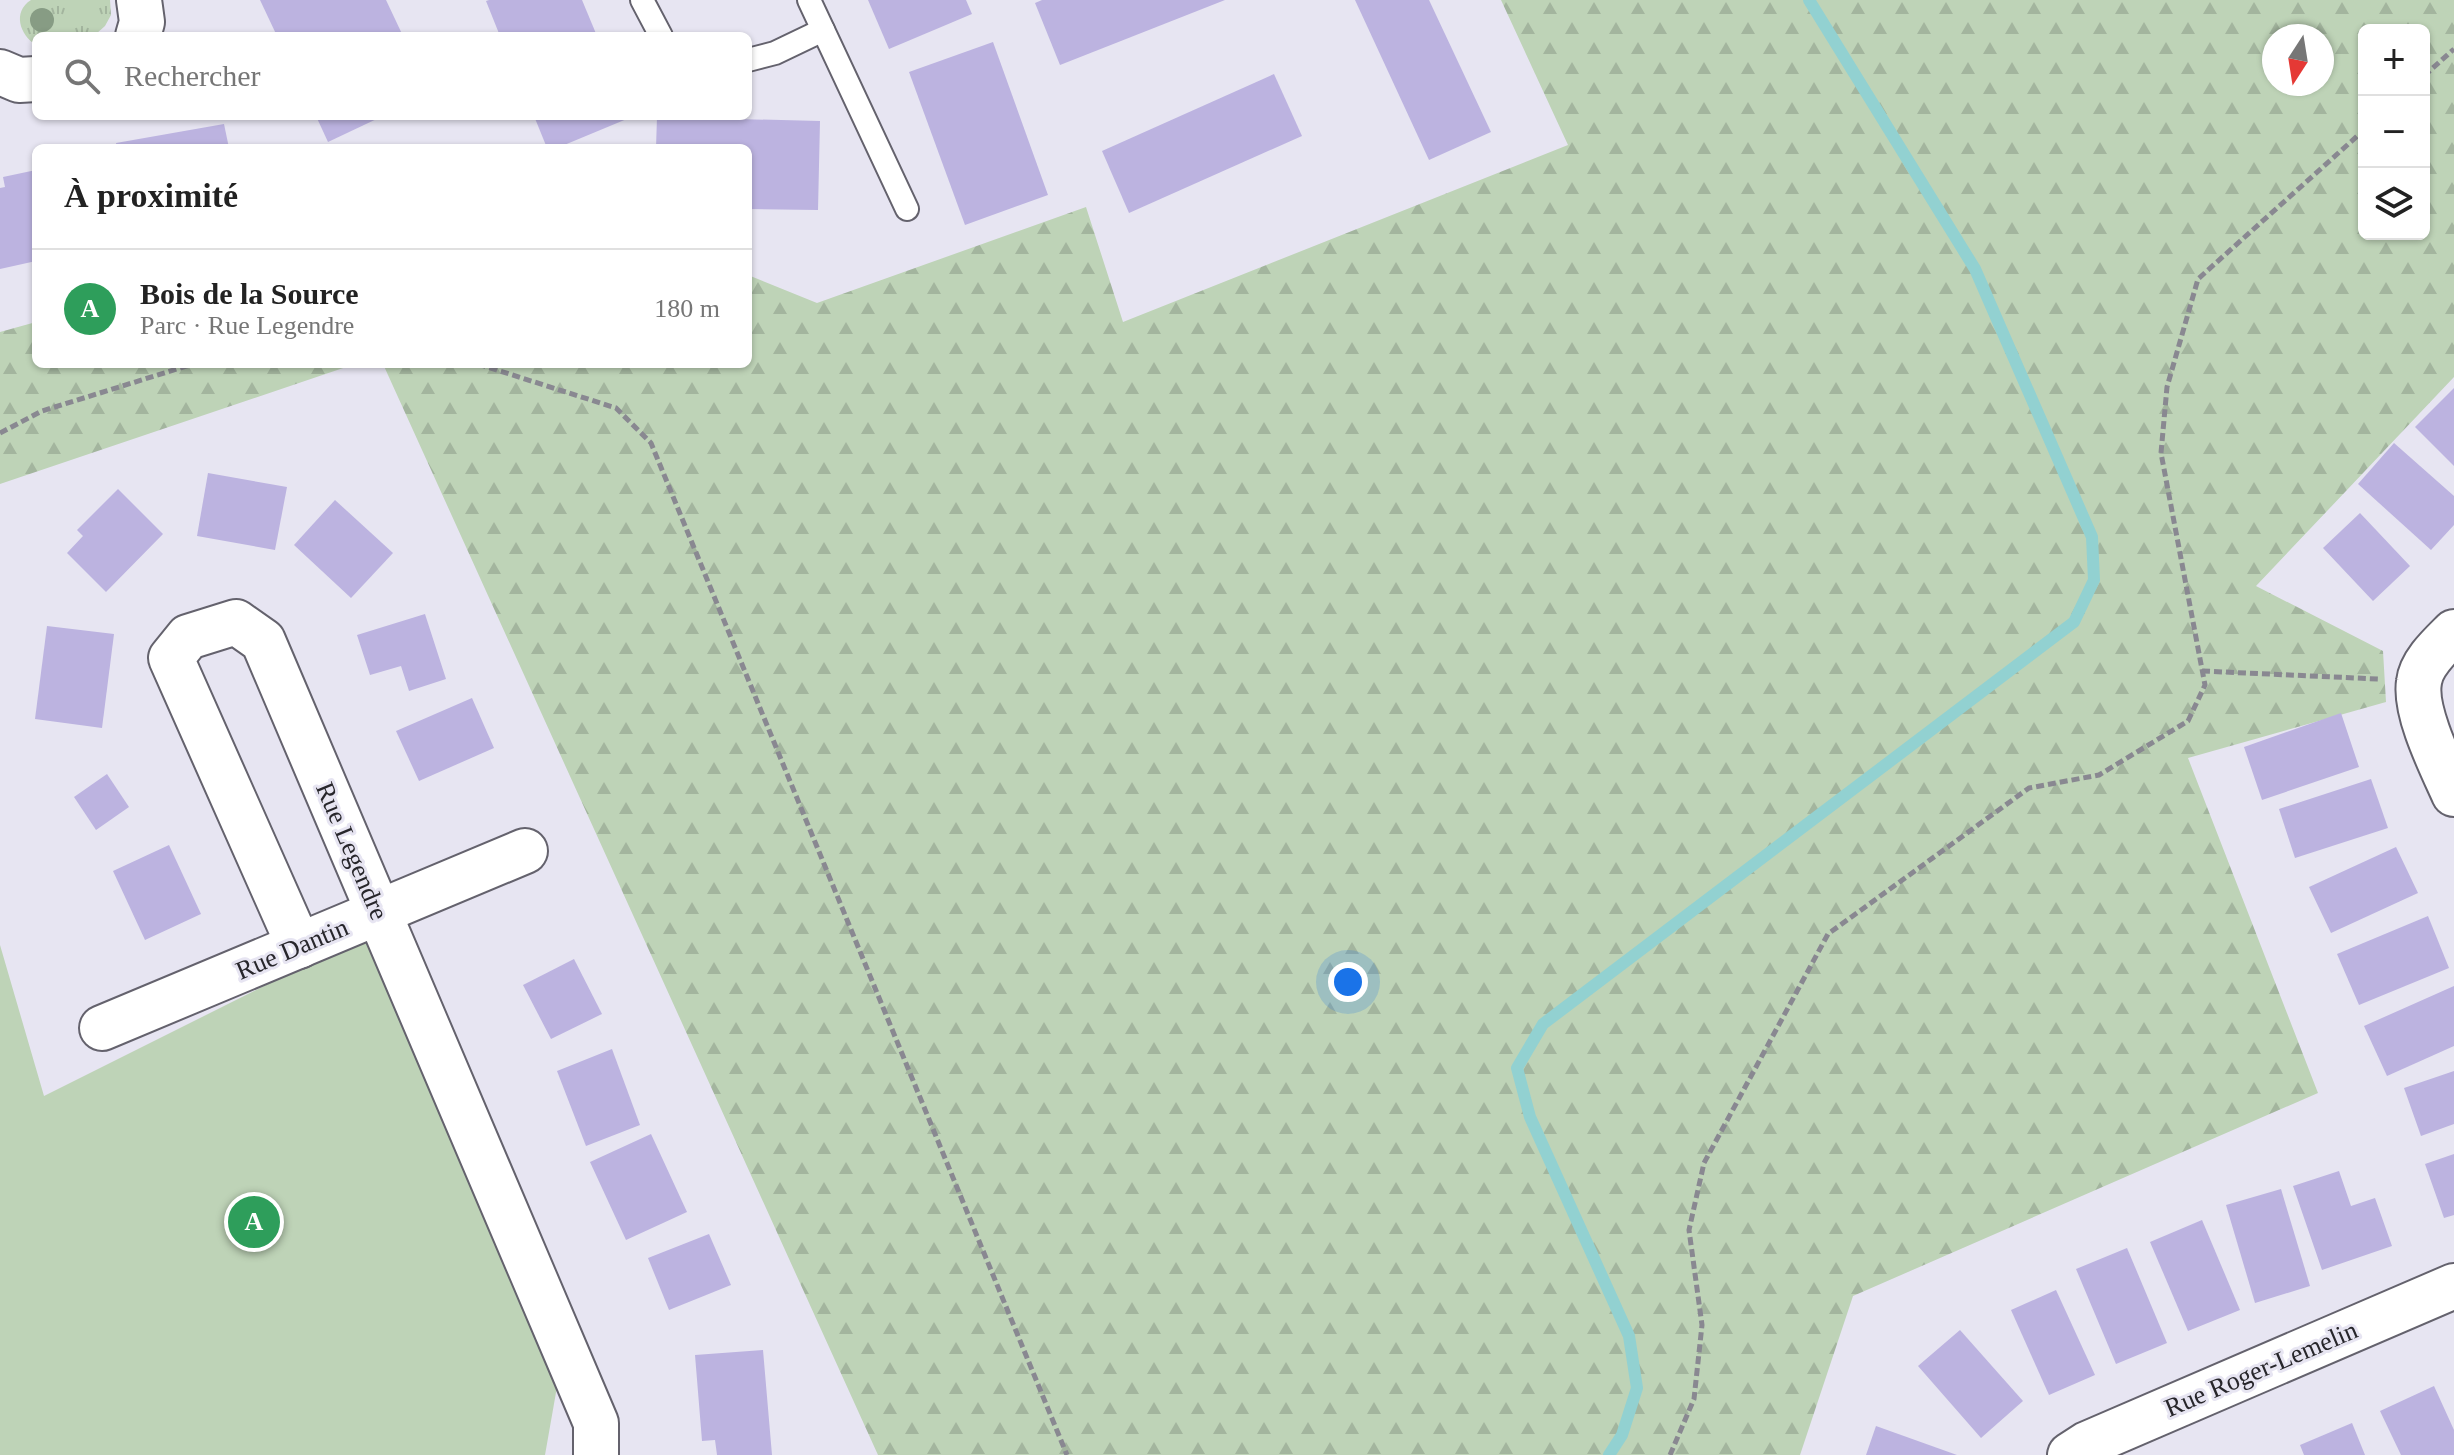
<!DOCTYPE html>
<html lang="fr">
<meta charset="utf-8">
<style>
:root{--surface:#fff;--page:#f2f2f2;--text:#222;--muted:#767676;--line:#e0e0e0;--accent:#b45309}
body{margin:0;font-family:"Times New Roman",serif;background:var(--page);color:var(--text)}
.controls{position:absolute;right:24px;top:24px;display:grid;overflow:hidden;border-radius:12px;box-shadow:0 2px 6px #0004}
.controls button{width:72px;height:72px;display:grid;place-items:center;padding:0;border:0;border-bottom:2px solid var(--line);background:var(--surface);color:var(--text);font:40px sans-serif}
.compass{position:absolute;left:2262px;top:24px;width:72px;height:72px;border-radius:50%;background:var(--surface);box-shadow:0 2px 6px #0004;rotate:192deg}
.you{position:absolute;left:1348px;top:982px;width:28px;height:28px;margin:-20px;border:6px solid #fff;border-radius:50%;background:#1a73e8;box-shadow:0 0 0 12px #1a73e833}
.badge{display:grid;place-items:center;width:52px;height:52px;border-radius:50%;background:var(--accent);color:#fff;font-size:26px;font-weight:700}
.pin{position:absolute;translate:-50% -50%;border:4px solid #fff;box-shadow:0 2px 8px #0006}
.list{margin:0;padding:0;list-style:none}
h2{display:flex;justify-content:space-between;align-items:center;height:104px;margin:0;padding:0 32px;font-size:34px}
h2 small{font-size:26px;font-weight:400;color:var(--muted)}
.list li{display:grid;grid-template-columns:52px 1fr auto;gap:24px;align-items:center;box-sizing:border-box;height:120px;padding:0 32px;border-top:2px solid var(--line)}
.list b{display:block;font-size:30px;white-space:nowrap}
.list p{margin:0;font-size:26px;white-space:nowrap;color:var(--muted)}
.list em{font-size:26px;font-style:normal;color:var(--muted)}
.icon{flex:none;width:44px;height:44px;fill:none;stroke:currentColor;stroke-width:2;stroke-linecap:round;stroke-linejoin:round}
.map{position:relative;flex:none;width:2454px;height:1455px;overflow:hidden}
.search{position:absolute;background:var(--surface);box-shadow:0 2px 6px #0004;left:32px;top:32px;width:720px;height:88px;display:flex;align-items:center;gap:20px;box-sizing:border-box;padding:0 28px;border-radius:12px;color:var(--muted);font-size:30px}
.panel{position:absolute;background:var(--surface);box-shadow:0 2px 6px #0004;left:32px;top:144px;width:720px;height:224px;border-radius:12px}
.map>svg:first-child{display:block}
</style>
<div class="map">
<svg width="2454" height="1455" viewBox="0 0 2454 1455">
<defs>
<pattern id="grass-tufts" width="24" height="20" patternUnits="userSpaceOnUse" patternTransform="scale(2)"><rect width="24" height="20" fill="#bed3b7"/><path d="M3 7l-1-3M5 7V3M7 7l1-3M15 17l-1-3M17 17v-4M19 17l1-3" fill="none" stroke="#a3b59e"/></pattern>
<pattern id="forest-firs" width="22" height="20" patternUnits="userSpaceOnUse" patternTransform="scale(2)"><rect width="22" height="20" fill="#bed3b7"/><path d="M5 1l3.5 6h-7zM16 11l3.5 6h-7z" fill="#a3b59e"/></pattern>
</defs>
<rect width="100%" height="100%" fill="#e7e5f2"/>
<!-- grass -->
<path fill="url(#grass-tufts)" d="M31 0H110L111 15 105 26 96 34 89 36H36V45C20 35 12 12 31 0Z"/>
<!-- forest -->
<g fill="url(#forest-firs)" fill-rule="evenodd">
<path d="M1501 0H2454V377L2256 586 2383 651 2386 702 2188 758 2318 1093 1853 1296 1800 1455H878L383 364H748V275L817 303 1086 207 1123 322 1568 145ZM2364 30H2424V234H2364ZM2274 36H2322V84H2274Z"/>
<polygon points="36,322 36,364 355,364 0,484 0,332"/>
</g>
<!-- green -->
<polygon fill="#bed3b7" points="379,938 564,1347 545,1455 0,1455 0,945 44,1096 306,965"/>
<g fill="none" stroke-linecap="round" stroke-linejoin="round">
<!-- stream -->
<polyline stroke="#92d1d1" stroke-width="12" points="1609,1455 1622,1435 1637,1388 1629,1336 1530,1117 1517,1068 1543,1024 2074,622 2094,580 2092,537 1975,269 1809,0"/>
</g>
<!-- building -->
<g fill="#bcb3e0">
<polygon points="260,0 386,0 403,36 277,36"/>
<polygon points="489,0 582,0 597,36 500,36 486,1"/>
<polygon points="868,0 966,0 972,14 889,49"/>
<polygon points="1042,0 1225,0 1060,65 1035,3"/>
<polygon points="1355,0 1429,0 1491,132 1429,160"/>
<polygon points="993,42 1048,195 965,225 909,72"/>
<polygon points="1274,74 1302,136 1129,213 1102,151"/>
<polygon points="316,116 383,116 328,142"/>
<polygon points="534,116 634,116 557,148 547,148"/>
<polygon points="657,117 820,121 818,210 748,209 748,148 656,148"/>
<polygon points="224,124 229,148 117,148 116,143"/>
<polygon points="36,170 36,261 0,269 0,188 5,187 3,177"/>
<polygon points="2454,388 2454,466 2415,427"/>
<polygon points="2394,443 2454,496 2454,525 2431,550 2358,484"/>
<polygon points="208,473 287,487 275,550 197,536"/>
<polygon points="118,489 163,534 106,592 67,553 83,536 77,530"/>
<polygon points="335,500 393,553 351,598 294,545"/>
<polygon points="2360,513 2410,566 2373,601 2323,548"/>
<polygon points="425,614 446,679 409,691 401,666 370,675 357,635"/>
<polygon points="47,626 114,634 102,728 35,719"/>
<polygon points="472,698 494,748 419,781 396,731"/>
<polygon points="2341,713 2359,767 2262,800 2244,747"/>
<polygon points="107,774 129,807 96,830 74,797"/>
<polygon points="2371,779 2388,828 2295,858 2279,809"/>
<polygon points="169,845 201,914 145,940 113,871"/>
<polygon points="2396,847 2418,893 2331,933 2309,887"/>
<polygon points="2428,916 2449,968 2359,1005 2337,954"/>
<polygon points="574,959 602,1014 551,1039 523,985"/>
<polygon points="2454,986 2454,1046 2387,1076 2364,1026"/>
<polygon points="612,1049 640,1125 586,1146 557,1071"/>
<polygon points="2454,1071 2454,1124 2421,1136 2404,1088"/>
<polygon points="651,1134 687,1212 626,1240 590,1162"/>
<polygon points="2454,1154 2454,1215 2444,1218 2425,1164"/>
<polygon points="2339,1171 2351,1206 2375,1198 2392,1246 2322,1270 2293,1186"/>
<polygon points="2281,1189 2310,1286 2255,1303 2226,1205"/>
<polygon points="2202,1220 2240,1310 2188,1331 2150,1242"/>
<polygon points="709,1234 731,1285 669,1310 648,1258"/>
<polygon points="2127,1248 2167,1343 2116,1364 2076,1269"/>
<polygon points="2056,1290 2095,1375 2049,1395 2011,1310"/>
<polygon points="1960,1330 2023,1401 1981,1438 1918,1366"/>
<polygon points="763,1350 772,1455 717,1455 715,1440 702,1441 695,1355"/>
<polygon points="2434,1386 2454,1430 2454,1455 2401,1455 2380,1411"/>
<polygon points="2352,1423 2365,1455 2304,1455 2300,1445"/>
<polygon points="1876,1426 1957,1455 1866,1455"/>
</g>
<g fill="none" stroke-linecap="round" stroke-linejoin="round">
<defs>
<g id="service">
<polyline points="642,0 661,36"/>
<polyline points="809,0 907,209"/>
<polyline points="748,60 775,53 823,30"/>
</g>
<g id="minor">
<polyline points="138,36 142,22 139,0"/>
<polyline points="0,72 19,80 36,79"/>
<path d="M2454 632C2441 645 2421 663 2419 682 2414 712 2442 767 2454 794"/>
<polyline points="299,946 171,658 188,637 236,622 263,641 596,1423 596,1455"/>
<polyline points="102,1028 525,851"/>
<polyline points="2070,1455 2087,1444 2454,1286"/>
</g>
</defs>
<!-- service casing -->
<use href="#service" stroke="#64626d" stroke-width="26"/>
<!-- minor casing -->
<use href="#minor" stroke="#64626d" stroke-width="48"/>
<!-- path -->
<g stroke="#898891" stroke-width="5" stroke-dasharray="8 4" stroke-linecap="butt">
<polyline points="2424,76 2454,49"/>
<polyline points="478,364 616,408 651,443 1067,1455"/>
<polyline points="0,433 42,411 193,364"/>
<polyline points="2202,671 2378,679"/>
<polyline points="1670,1455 1694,1399 1702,1325 1689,1230 1704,1163 1828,934 2029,788 2099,775 2188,721 2205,685 2161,453 2167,387 2198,279 2364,130"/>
</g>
<!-- service -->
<use href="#service" stroke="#fff" stroke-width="22"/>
<!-- minor -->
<use href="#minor" stroke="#fff" stroke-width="44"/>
</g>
<!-- trees -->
<circle fill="#879c84" cx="42" cy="20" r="12"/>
<g text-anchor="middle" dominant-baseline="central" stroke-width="6" stroke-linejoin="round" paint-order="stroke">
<!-- street labels -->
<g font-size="26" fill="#27262b" stroke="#e7e5f2">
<text transform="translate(352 851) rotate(67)">Rue Legendre</text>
<text transform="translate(292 949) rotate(-23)">Rue Dantin</text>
<text transform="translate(2261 1369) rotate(-23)">Rue Roger-Lemelin</text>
</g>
</g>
</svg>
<div class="controls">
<button>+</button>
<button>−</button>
<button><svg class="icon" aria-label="layers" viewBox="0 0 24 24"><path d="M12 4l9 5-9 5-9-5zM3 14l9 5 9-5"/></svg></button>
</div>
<svg class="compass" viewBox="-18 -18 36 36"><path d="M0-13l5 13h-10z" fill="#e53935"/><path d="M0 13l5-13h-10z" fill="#767676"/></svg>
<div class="you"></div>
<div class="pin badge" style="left:254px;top:1222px;background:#2e9e5b">A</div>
<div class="search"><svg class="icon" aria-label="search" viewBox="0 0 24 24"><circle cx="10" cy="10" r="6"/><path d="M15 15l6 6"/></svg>Rechercher</div>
<section class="panel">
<h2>À proximité<small></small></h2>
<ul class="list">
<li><span class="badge" style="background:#2e9e5b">A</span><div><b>Bois de la Source</b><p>Parc · Rue Legendre</p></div><em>180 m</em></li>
</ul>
</section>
</div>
